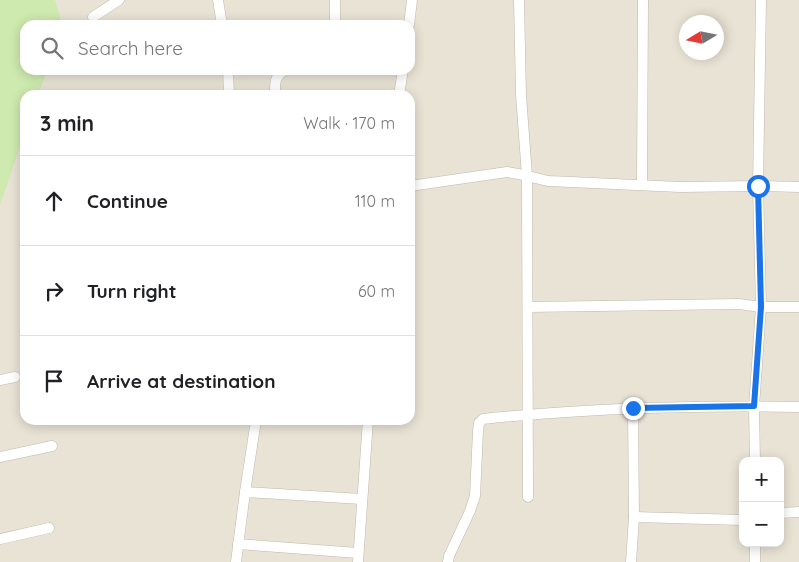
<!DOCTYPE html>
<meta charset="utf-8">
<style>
:root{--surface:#fff;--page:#f2f2f2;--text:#202124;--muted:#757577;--line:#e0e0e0}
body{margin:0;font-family:Quicksand,sans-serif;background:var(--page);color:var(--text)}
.controls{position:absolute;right:15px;bottom:15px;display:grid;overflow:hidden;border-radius:10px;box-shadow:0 2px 12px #0003}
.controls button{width:45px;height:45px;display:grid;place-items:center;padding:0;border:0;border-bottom:1px solid var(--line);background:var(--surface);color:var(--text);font:25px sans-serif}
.compass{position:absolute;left:679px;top:15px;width:45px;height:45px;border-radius:50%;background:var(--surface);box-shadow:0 2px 12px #0003;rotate:260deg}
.stop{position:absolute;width:15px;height:15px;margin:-11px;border:4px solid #1a73e8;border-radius:50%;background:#fff}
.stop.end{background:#1a73e8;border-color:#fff;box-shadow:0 1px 5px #0008}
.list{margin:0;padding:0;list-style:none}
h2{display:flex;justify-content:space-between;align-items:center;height:65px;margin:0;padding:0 20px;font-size:21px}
h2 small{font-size:16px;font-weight:400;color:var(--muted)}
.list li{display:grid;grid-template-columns:32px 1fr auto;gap:15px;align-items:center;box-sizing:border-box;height:90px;padding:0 20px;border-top:1px solid var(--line)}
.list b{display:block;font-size:19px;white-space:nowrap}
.list em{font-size:16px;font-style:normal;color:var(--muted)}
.icon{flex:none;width:28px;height:28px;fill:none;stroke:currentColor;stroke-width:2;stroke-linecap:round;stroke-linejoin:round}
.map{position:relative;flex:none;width:799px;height:562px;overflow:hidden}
.search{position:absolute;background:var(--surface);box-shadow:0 2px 12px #0003;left:20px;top:20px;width:395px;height:55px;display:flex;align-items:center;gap:12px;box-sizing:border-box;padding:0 18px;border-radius:15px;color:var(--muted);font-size:19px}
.panel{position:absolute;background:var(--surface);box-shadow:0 2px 12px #0003;left:20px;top:90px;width:395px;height:335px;border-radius:15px}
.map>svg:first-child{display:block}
</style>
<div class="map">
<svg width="799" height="562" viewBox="0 0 799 562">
<rect width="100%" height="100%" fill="#f4f1e8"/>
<!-- residential -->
<path fill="#e9e3d5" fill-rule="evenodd" d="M0 0H799V562H0ZM686 22H716V52H686ZM25 25H410V70H25ZM25 95H410V420H25ZM743 461H780V543H743Z"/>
<!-- green -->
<polygon fill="#ceeaaf" points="0,0 55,0 62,24 25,25 25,70 47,70 38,95 25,95 25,132 0,205"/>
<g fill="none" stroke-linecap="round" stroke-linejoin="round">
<defs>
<g id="minor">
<polyline points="218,0 222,25"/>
<polyline points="519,0 521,95 527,176 528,497"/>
<polyline points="93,17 119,0"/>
<polyline points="335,25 335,0"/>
<polyline points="409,25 412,0"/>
<polyline points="228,70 229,95"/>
<path d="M275 95C275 84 274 76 285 70"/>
<polyline points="399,95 403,70"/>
<polyline points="642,185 643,0"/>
<path d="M410 186 507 172C521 174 535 178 549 181L680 187 758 186 761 0"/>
<polyline points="528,307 739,304 761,307 799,307"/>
<polyline points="0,380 15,377"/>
<polyline points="0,457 52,446"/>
<polyline points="755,461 754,407 761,307 758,186 799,187"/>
<polyline points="245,492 362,499"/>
<polyline points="780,513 799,512"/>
<polyline points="634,517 743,520"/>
<polyline points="0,539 49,528"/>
<polyline points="238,544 358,553"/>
<polyline points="236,562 245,492 256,420"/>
<polyline points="358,562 368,420"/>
<path d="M448 562 449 556 470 511 475 496 478 431 479 423 483 419C587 408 694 405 799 407"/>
<polyline points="631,562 634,517 633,409"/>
<polyline points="755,562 755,543"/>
</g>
</defs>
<!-- minor casing -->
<use href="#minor" stroke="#c0b9aa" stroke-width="11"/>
<!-- minor -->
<use href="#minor" stroke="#fff" stroke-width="10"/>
</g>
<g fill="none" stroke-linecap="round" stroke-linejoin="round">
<!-- route -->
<polyline stroke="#1a73e8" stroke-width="6" points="633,408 754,406 761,307 758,186"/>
</g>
</svg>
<div class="controls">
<button>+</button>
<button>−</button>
</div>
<svg class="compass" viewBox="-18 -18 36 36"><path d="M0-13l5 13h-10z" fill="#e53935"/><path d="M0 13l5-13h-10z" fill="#757577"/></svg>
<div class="stop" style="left:758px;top:186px"></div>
<div class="stop end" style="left:633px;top:408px"></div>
<div class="search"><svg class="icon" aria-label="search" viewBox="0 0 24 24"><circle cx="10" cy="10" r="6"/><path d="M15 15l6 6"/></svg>Search here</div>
<section class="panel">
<h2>3 min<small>Walk · 170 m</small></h2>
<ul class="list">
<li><svg class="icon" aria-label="ahead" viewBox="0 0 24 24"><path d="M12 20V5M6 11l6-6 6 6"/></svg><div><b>Continue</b></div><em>110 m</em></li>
<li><svg class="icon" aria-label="right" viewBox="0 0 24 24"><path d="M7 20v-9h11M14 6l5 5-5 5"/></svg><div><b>Turn right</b></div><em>60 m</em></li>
<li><svg class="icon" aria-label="arrive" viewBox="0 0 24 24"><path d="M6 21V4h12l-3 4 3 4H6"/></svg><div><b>Arrive at destination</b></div></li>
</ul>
</section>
</div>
